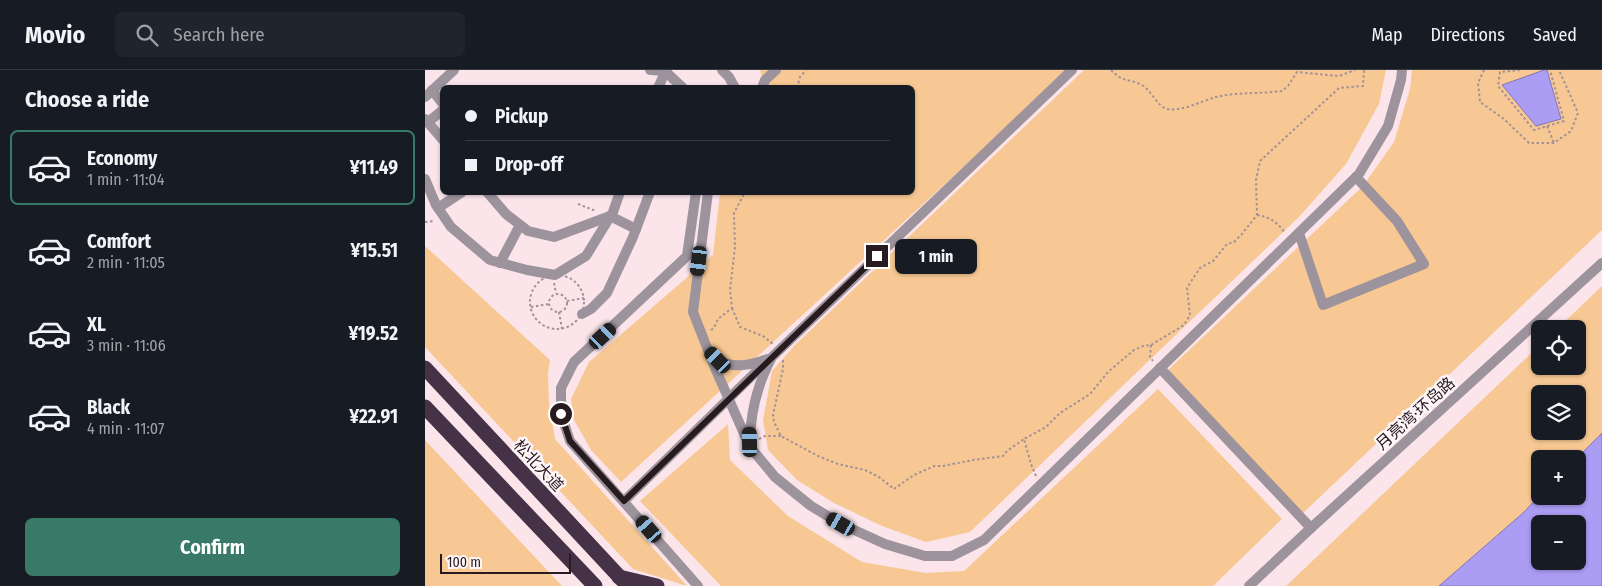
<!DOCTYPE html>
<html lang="en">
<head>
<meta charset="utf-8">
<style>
	:root { --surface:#171b24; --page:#20242c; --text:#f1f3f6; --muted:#9ea1a6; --line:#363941; --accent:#397968 }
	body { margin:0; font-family:"Fira Sans Condensed","Noto Sans SC",sans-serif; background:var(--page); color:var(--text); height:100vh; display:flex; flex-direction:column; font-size:19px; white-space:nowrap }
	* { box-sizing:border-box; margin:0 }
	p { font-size:16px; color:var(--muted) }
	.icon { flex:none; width:28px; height:28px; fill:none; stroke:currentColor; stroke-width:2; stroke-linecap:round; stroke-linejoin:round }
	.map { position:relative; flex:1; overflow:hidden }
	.details { display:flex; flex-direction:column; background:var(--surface); width:425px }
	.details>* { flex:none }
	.hud { position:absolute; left:15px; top:15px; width:475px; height:110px; border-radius:8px; box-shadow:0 1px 4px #0004; display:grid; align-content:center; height:110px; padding:0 25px; background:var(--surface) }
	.fabs { position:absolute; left:1106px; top:250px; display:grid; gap:10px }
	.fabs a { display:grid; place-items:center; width:55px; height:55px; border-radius:8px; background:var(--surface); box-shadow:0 1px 4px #0004; font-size:25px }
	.scale { position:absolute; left:15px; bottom:12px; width:131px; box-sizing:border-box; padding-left:5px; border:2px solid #281b1f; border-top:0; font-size:14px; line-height:18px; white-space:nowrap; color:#281b1f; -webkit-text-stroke:4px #fef6f8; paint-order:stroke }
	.end { position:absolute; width:22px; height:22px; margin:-11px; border:6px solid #281b1f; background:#fff; box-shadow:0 0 0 2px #fff }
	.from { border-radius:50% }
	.bubble { position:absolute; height:35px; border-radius:8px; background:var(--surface); box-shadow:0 1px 4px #0004; font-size:16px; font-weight:700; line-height:35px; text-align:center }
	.car { position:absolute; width:15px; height:30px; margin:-15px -8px; border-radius:6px; box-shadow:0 0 4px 1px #0007; background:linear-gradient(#222 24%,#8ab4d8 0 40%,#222 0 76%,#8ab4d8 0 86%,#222 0) }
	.hud b { display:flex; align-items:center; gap:18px; height:48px; font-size:19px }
	.hud b+b { border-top:1px solid var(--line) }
	.hud i { width:12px; height:12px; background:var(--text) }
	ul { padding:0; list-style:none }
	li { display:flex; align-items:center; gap:15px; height:75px; margin:0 10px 8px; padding:0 15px; border:2px solid transparent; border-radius:8px }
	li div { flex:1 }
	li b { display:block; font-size:19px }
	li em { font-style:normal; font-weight:700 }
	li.current { border-color:var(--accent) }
	li>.icon { width:45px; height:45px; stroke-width:1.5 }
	h2 { padding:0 25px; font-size:22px; line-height:60px }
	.cta { display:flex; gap:10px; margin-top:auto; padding:10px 25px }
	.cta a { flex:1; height:58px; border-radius:8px; background:var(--accent); color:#fff; font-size:20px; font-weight:700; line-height:58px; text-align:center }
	header { display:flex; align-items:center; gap:30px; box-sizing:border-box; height:70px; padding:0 25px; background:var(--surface); border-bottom:1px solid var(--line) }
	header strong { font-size:24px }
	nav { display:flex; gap:28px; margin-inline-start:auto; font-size:18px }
	.search { width:350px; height:45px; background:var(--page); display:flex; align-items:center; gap:12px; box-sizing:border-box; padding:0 18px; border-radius:8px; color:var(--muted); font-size:19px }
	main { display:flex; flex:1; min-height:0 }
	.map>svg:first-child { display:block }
	.green { fill:#f7c893; fill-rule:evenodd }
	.water { fill:#ab9cf4; stroke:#8475b4; fill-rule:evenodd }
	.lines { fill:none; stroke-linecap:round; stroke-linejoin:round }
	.path { stroke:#a39196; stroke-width:2; stroke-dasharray:2.5 2.5; stroke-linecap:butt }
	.minor { stroke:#9d939d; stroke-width:10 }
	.highway { stroke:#453246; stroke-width:15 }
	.route { stroke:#281b1f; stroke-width:6 }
	.labels { text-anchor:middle; stroke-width:5; stroke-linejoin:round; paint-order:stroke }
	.street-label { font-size:16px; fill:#281b1f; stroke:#fef6f8 }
</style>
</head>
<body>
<header>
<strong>Movio</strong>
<div class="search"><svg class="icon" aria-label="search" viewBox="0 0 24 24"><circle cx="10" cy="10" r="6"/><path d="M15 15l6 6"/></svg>Search here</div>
<nav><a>Map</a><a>Directions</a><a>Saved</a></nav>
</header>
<main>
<section class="details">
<h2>Choose a ride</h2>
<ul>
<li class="current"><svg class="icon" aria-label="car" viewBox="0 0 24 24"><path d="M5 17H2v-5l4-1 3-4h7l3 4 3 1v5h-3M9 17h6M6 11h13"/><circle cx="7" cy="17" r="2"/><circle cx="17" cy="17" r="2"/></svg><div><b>Economy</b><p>1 min · 11:04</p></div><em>¥11.49</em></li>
<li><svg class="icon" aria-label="car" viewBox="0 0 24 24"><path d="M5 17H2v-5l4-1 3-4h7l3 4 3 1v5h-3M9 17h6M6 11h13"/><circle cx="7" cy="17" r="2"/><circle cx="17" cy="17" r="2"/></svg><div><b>Comfort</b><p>2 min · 11:05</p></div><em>¥15.51</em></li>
<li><svg class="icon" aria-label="car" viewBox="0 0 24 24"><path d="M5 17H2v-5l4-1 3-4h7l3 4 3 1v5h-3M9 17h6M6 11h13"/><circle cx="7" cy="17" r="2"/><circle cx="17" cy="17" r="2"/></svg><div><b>XL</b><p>3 min · 11:06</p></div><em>¥19.52</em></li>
<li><svg class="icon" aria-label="car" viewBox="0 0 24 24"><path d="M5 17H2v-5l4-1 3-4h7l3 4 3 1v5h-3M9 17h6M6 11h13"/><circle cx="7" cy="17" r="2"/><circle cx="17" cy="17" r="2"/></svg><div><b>Black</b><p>4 min · 11:07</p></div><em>¥22.91</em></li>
</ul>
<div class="cta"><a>Confirm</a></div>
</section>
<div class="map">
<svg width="1177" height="516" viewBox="0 0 1177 516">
	<rect width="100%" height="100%" fill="#fbe5eb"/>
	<g class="green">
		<path d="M335 0H644L196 412 166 380 149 350 146 329 164 292 288 185 295 123 488 122V18L339 17Z"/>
		<path d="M659 0H961L954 34 921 94 874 147 545 462 501 472 457 456 409 433 372 410 343 380 338 350 347 301 370 275Z"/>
		<path d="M987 0H1177V160L878 443 743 300 938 116 969 72 985 19Z"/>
		<path d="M0 176 125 290 123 303 124 334 130 369 262 516 208 499 0 277Z"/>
		<path d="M1177 216V363L1151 389H1115V425L1098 443 1014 516H861L1115 275V296H1152V259H1132ZM1115 324H1152V361H1115Z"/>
		<path d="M733 319 857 449 788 516H296L215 431 303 354 305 390 363 446 437 492 501 503 539 501Z"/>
		<path d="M0 370 137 516H0Z"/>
	</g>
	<g class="water">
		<path d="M1119 0H1122L1136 49 1111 56 1077 15Z"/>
		<path d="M1177 363V516H1014L1098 443 1115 425V426H1152V389H1151ZM1115 454H1152V491H1115Z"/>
	</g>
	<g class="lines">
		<g class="path">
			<path d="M686 0C698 13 703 8 717 15 726 20 732 36 742 39 756 42 777 31 791 27 812 22 835 24 857 21L863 16 872 2 914 6 930 0"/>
			<path d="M1059 0 1053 13 1055 32 1079 49 1104 73H1129L1146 61 1153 43 1134 0"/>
			<path d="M1095 0 1075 2 1073 16 1109 60 1139 51 1125 0"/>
			<path d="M372 18 375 7 381 0"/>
			<path d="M1122 56 1129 73"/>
			<path d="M153 134 171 141"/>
			<path d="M832 145C845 147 852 152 860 163"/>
			<path d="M0 152 10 151"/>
			<circle cx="132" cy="232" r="27"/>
			<path d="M129 213 131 223"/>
			<circle cx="133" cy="233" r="9"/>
			<path d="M142 231 159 228"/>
			<path d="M106 237 124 234"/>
			<path d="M307 238 315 257 338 266 348 274"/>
			<path d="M134 242 137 259"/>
			<path d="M286 260 289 258 293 249 307 238 305 220 310 177 309 143 320 122"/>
			<path d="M726 275 725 287 728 291"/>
			<path d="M358 290V299L348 345 349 352 356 366 393 386 413 394 440 400 454 407 469 419 489 405 509 396H518L548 390 578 386 582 381 599 369"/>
			<path d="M334 369 340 366H356"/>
			<path d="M611 406 606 394 599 369 621 357 635 343 665 324 683 302 709 280 718 276 726 275 759 255 765 245 762 218 765 213 775 198 788 191 802 174 809 172 817 164 832 145 831 110 835 91 914 18 938 16 939 0"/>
		</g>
		<g class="minor">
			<path d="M225 0 240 1 258 18"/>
			<path d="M297 0 304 7 310 18"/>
			<path d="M233 18 241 0"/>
			<path d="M337 18 340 10 351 0"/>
			<path d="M7 20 18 34"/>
			<path d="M0 27 29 0"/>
			<path d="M0 49 18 70"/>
			<path d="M3 52 18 40"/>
			<path d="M0 109 11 135 26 157 65 190 102 200 130 205 161 186 188 142 195 122"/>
			<path d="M62 122 81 144 103 161 129 167 185 146 211 159"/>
			<path d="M271 122 262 186 149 292 136 318V344L145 371 273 516"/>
			<path d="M283 122 268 242 290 298 325 377 350 407 386 436 416 454 460 474 500 486H527L559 470 934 104 963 56 976 10 977 0"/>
			<path d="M13 138 37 122"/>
			<path d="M874 163 898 235 999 194 972 151 931 107"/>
			<path d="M75 193 95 155"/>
			<path d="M157 244 166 239 182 223 208 167 225 122"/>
			<path d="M284 281C287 284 290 288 293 290 307 299 328 295 342 289"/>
			<path d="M735 298 886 458"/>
			<path d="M325 374C325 342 332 315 347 287L647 0"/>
			<path d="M199 431 339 294"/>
			<path d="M824 516 886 458 1177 193"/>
		</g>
		<g class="highway">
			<path d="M0 298 203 516"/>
			<path d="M0 337 170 516"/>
			<path d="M194 507 232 516"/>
		</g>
	</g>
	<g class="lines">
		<path class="route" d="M136 344 145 371 199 431 452 186"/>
	</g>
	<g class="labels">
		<g class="street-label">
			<text transform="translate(990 343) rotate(-42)" y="6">月亮湾·环岛路</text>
			<text transform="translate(114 395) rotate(47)" y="6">松北大道</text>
		</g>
	</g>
</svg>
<div class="fabs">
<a><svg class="icon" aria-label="locate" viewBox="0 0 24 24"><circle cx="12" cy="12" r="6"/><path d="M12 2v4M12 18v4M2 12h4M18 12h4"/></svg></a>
<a><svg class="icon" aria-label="layers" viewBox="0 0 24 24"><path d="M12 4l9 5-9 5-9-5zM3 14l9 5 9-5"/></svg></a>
<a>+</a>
<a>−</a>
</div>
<div class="scale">100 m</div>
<i class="end from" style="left:136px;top:344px"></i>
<i class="end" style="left:452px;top:186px"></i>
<div class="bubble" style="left:470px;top:169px;width:82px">1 min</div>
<i class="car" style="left:274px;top:191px;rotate:187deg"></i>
<i class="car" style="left:178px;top:266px;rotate:47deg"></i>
<i class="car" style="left:293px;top:290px;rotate:316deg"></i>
<i class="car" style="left:325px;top:372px;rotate:359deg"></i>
<i class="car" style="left:416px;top:454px;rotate:300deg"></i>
<i class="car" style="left:224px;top:459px;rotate:319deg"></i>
<div class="hud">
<b><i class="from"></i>Pickup</b>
<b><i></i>Drop-off</b>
</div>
</div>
</main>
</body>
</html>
